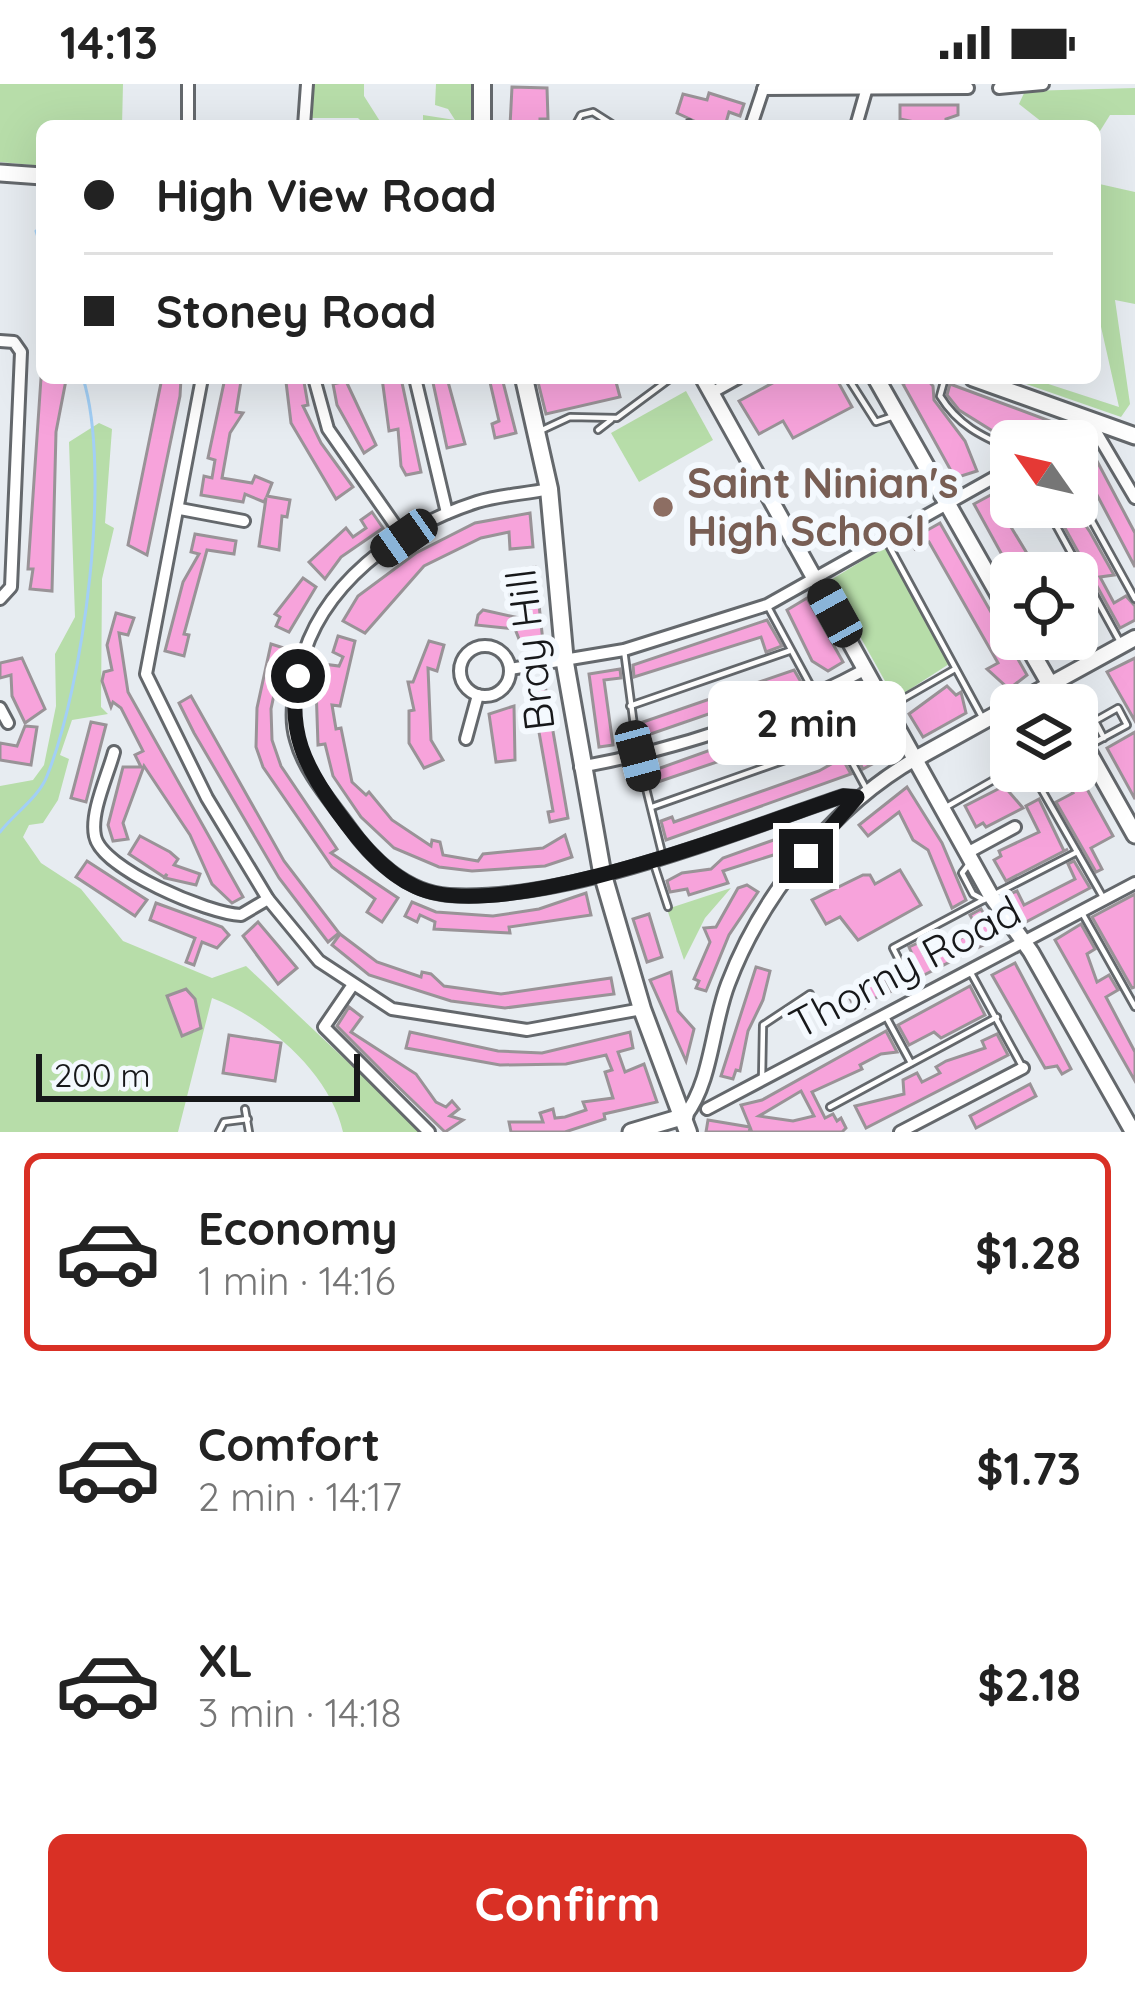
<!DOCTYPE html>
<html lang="en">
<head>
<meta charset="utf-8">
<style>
	:root { --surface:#fff; --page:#f2f2f2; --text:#222; --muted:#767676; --line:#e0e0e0; --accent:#d93025 }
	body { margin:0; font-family:Quicksand,sans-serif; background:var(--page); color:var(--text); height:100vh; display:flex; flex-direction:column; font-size:45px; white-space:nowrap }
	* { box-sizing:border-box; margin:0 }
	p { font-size:39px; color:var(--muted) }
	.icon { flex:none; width:66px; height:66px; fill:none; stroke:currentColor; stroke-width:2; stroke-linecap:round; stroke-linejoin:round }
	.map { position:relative; height:1048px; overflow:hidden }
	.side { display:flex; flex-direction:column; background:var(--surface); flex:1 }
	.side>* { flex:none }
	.top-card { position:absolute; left:36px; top:36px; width:1065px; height:264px; border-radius:18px; box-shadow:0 12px 48px #0002; display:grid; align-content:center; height:264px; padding:0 48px; background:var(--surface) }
	.needle { width:78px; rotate:304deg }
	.controls { position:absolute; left:990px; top:336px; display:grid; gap:24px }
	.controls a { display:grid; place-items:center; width:108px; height:108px; border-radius:18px; background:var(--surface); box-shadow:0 12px 48px #0002; font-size:60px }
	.scale { position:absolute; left:36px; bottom:30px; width:324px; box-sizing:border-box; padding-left:12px; border:6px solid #17181a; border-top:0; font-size:33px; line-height:42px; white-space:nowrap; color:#17181a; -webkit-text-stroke:9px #f4f9fe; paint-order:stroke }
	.end { position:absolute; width:54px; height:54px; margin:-27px; border:15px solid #17181a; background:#fff; box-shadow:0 0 0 6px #fff }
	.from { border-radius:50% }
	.bubble { position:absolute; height:84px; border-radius:18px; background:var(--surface); box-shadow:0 12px 48px #0002; font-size:39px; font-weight:800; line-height:84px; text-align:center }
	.car { position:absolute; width:36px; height:72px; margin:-36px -18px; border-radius:15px; box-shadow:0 0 9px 3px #0007; background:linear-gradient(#222 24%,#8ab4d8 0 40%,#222 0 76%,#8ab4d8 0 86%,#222 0) }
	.top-card b { display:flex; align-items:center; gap:42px; height:114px; font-size:45px }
	.top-card b+b { border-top:3px solid var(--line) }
	.top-card i { width:30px; height:30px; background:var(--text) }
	ul { padding:21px 0 0; list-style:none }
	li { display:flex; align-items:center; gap:36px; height:198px; margin:0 24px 18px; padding:0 24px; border:6px solid transparent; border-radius:18px }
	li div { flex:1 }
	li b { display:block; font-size:45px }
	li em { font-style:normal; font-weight:800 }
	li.on { border-color:var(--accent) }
	li>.icon { width:108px; height:108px; stroke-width:1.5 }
	.primary-button { display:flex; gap:24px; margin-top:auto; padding:24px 48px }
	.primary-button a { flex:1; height:138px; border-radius:18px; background:var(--accent); color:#fff; font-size:48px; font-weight:800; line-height:138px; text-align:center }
	.status { display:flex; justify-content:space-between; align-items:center; height:84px; padding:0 60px; background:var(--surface); direction:ltr }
	.status svg { height:33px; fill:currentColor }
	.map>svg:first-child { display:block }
	.green { fill:#b7dda9 }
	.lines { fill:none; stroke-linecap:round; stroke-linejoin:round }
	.stream { stroke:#a2cff6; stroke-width:3 }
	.building { fill:#f7a3db; stroke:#999397; stroke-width:3; fill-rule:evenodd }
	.service-casing { stroke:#64686c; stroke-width:10 }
	.minor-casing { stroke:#64686c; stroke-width:16 }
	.tertiary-casing { stroke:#64686c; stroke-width:18 }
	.secondary-casing { stroke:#64686c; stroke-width:20 }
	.primary-casing { stroke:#64686c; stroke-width:21 }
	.trunk-casing { stroke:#64686c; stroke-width:22 }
	.service { stroke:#fff; stroke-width:4.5 }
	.minor { stroke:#fff; stroke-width:10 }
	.tertiary { stroke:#fff; stroke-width:12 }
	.secondary { stroke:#fff; stroke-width:14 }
	.primary { stroke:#fff; stroke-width:15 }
	.trunk { stroke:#fff; stroke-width:16 }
	.route { stroke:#17181a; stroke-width:15 }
	.education-dot { fill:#8d6e63; stroke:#f4f9fe; stroke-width:4.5 }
	.labels { text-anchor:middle; stroke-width:12; stroke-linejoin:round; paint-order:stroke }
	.education-label { font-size:42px; font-weight:bold; fill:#785e54; stroke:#f4f9fe; text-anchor:start }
	.street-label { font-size:42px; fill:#17181a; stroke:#f4f9fe }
</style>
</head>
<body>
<div class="status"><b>14:13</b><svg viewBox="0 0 49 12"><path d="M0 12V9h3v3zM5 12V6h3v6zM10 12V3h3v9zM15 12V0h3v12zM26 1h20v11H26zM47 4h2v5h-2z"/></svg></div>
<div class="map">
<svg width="1135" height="1048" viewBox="0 0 1135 1048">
	<rect width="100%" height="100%" fill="#e7ecf1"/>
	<g class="green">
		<path d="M0 0H123L122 42H42V82L0 78Z"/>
		<path d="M313 0H364V12L383 42H366L358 34H311Z"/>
		<path d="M436 0H475L476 42 423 38V31L455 36 448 25 435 21Z"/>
		<path d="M1135 4V31H1110L1095 55V42H1047L1019 20 1025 7Z"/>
		<path d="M1095 99 1135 108V220L1115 216 1130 320 1121 333 1009 294H1030L1119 323 1095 216Z"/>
		<path d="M686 307 713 356 639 398 611 349Z"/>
		<path d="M99 339 112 345 105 439 114 444 102 495 101 623 108 630 72 636 60 671 69 675 58 716 43 739 29 741 23 753 41 779 81 805 123 857 212 894 246 882 422 1048H343C330 989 267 935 212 914L178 1048H0V702L33 696 44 681 56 622 55 570 75 533 69 358Z"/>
		<path d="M885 463 949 580 895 615 829 497Z"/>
		<path d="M731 804 705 834 684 876 667 825Z"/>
	</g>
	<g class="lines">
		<g class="stream">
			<path d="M36 147 42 166"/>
			<path d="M0 748C14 730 39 713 47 692 84 600 112 388 83 294"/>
		</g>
	</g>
	<g class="building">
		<path d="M512 3 547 4 548 35H540V42H510Z"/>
		<path d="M709 9 744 20 740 32 729 28 725 42H705L677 29 683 10 707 16Z"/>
		<path d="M900 21H958V31L946 35V42L929 41 900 35Z"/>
		<path d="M41 294 66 296 56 348 52 507 30 505 33 485H28Z"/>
		<path d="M162 294H181L180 312 147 471 128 461Z"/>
		<path d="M225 294 241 297 236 328 243 329 230 349 222 394 252 399 255 392 272 399 267 412 290 416 287 433 282 432 279 466 259 462 266 414 264 418 245 410 243 418 201 411 204 392 212 394 215 376 208 374Z"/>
		<path d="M382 294H401L421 388 406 391 401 382 398 345 389 347Z"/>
		<path d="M432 294H447L465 360 447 364Z"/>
		<path d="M489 294H502L516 349 495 354 492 340 499 337Z"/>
		<path d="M537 294H615L620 313 546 330Z"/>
		<path d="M782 294H836L852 323 793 354 783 337 759 350 739 317Z"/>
		<path d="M914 294H926L933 302 934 316 965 357 977 387 955 394 903 300Z"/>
		<path d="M298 295 304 298 308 321 303 322 321 359 353 403 336 415 291 339 286 298Z"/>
		<path d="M346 297 376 361 364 369 337 321 333 300Z"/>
		<path d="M950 300 1050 337 1056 344 1040 357 991 346 959 326 947 311Z"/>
		<path d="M1088 360 1135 449V483L1077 373V365Z"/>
		<path d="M1011 400V413L997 420 1028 471 1021 475 1029 489H1012L974 420Z"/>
		<path d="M1061 423H1073L1090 448 1114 491 1100 493 1114 519 1126 512 1135 522V536L1120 544 1055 426Z"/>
		<path d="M372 428 383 444 341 473 325 495 309 478 346 444 353 453 366 444 361 436Z"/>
		<path d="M530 429 533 463 510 465 509 448 481 454 424 482 365 549 343 537 358 512 416 469 475 439Z"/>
		<path d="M940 439 1027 591 1009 605 987 585 998 579 929 458 915 465 910 456Z"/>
		<path d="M195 450 236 457 234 470 207 466 184 550 189 551 184 572 165 567 183 498 199 470 191 468Z"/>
		<path d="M535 483 543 558 523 565 515 545 476 541 478 531 483 526 524 535 521 485Z"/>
		<path d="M303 494 316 503 289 548 276 542 280 533 275 530Z"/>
		<path d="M807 514 843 578 828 587 812 577 787 526Z"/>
		<path d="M116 529 134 534 128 551 119 549 128 608 243 813 232 819 212 800 190 751 144 682 123 739 128 755 113 757 108 741 123 683H141L135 671 143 667 121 624 113 618 111 623 102 597 104 588 112 586 107 561Z"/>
		<path d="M767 536 782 562 766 568 761 553 634 593 633 581Z"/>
		<path d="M338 552 355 557 340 622 332 621 336 645 341 644 352 698 366 711 369 708 392 736 431 762 432 756 440 758 443 771 478 777 483 770 543 764 565 751 572 773 545 782 472 787 439 783 394 764 361 733 333 692 325 660 318 661 316 602 323 580 339 582 343 573 333 568Z"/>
		<path d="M429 557 444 561 437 587 428 584 431 656 443 676 424 684 409 659V627L414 626 408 598H413Z"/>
		<path d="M271 560 284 564 271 625 272 656 281 682 337 765 331 769 398 814 382 838 367 828 375 815 332 783 263 683 256 663 257 624Z"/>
		<path d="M22 574 45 625 25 639 12 612 11 591 0 594V579Z"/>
		<path d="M1135 574V637L1107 588Z"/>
		<path d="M620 585 621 594 604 596 613 661 599 663 589 590Z"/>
		<path d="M794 586 801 598 642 653 640 639Z"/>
		<path d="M545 601 568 734 550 738 548 728 553 727 531 603Z"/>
		<path d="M947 602 956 611 961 608 966 629 923 653 909 630Z"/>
		<path d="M191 612 284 777 339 849 328 858 279 794 194 649 179 619Z"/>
		<path d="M514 622 515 676 496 678 489 630Z"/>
		<path d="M817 628 823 642 652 700 649 688Z"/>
		<path d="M872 634 893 669 863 685 844 650Z"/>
		<path d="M91 638 106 641 86 718 71 714Z"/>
		<path d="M25 642 37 643 31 681 0 676V659L17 662Z"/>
		<path d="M1135 648V715L1107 664Z"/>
		<path d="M842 674 851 690 666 756 661 737 672 733 674 738 819 687Z"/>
		<path d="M1060 687H1077L1113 752 1091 764 1102 785 1096 788 1056 718 1073 709Z"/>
		<path d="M1004 702 1023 724 986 743 983 739 976 743 965 722Z"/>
		<path d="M907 703 942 759 966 816 952 824 928 766 913 756 899 728 868 752 859 741Z"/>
		<path d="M1039 715 1064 767 1068 765 1006 797 994 776 1001 772 999 767 1039 748 1026 722Z"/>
		<path d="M140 752 170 768 178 775 174 781 200 790 196 801 165 794 167 790 164 793 129 770Z"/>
		<path d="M782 753 786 767 723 787 728 799 689 811 687 805 670 808 667 797 682 789 711 785 723 774Z"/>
		<path d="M87 777 147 816 135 832 76 793Z"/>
		<path d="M1074 777 1090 804 1024 839 1007 811 1017 807 1024 821 1075 795 1068 780Z"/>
		<path d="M900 786 921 821 858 856 840 833 826 840 812 816 863 791H870L875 800Z"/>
		<path d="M747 801 758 808 729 851 706 907 696 904 699 897 694 895 710 858 704 844 716 843 738 804Z"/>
		<path d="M586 809 591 831 509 843 510 849 434 845 435 838 420 831 417 838 405 832 412 818 436 828 493 832 539 825Z"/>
		<path d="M1135 810V903L1132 904 1092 833Z"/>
		<path d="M156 819 222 843 229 851 217 864 202 858 194 881 186 878 195 854 150 836Z"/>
		<path d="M981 825 997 854 922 892 909 863 918 859 925 873 978 845 970 831Z"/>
		<path d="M649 830 662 873 647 878 633 835Z"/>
		<path d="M258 838 297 884 278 900 243 852Z"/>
		<path d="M1081 840 1095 865 1087 870 1097 898 1109 891 1118 906 1106 913 1135 968V997L1055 856Z"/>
		<path d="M340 850 377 878 421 893 422 888 431 890 444 902 501 910 611 894 614 910 505 924 451 917 369 891 332 861Z"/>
		<path d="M1015 879 1071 985 1062 990 1057 982 1045 984 992 891Z"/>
		<path d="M756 883 770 887 763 916 748 947 740 987 736 986 733 995 721 992Z"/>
		<path d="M671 888 678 927 694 945 686 977 650 896Z"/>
		<path d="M884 891 890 908 863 919 865 924 857 928 847 909Z"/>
		<path d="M970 902 985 931 941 954 934 948 909 961 898 941Z"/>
		<path d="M186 905 195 915 201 944 182 952 167 912Z"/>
		<path d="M349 923 362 933 351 948 416 990 436 1018 446 1023 452 1017 459 1025 450 1032 463 1036 445 1048 387 992 337 942Z"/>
		<path d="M886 947 897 968 881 970 860 981 862 985 812 1008 825 1034 833 1030 837 1037 841 1034 846 1044 842 1048H752L750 1044 749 1048H706L708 1036 750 1043 741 1021 762 1016ZM801 1007 814 1032 793 1037 759 1032Z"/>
		<path d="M410 948 498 967 542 969 630 948 633 964 618 968 625 988 644 980 657 1018 604 1030 605 1035 565 1048H511L509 1038H543L540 1029 553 1025 555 1034 565 1033 586 1026 583 1018 613 1014 605 988 612 986 606 971 566 980 500 981 406 964Z"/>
		<path d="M997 950 1008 971 866 1044 855 1022 904 1010 903 996 917 989 922 998 940 989 936 983 946 977 985 964 982 957Z"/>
		<path d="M229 951 281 959 275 997 223 989Z"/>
		<path d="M1030 1000 1036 1012 976 1044 970 1032Z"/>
	</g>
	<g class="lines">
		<g class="service-casing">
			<g id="service">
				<path d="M575 42 581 31 593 28 615 42"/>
				<path d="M688 42 689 39"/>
				<path d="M848 294 876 338 891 333"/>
				<path d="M945 294 940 312C958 341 981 352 1011 365"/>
				<path d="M598 346 611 336"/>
				<path d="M540 347 570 333 617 334 671 294"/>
				<path d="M1077 410 1135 515"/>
				<path d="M1046 423 1119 556"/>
				<path d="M887 458 982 633"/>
				<path d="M767 521 867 706"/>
				<path d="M624 566 638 672 663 773"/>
				<path d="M630 622 789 567"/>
				<path d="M887 624 955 585"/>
				<path d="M999 630 1011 651"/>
				<path d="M1090 661 1127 641 1118 624 1095 637 1104 654"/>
				<path d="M1031 687 1104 815"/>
				<path d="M948 722 1011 686"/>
				<path d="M652 723 839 657"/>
				<path d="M653 777 668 823"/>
				<path d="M969 780 962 789 973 810 984 816"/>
				<path d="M997 809 1077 768"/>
				<path d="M1081 827 1135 923"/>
				<path d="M971 889 1023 984"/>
				<path d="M918 913 893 864 987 814"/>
				<path d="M885 931 911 979"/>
				<path d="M762 996 763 941 810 910"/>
				<path d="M830 1023 997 933"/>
				<path d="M245 1025 249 1048"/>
				<path d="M219 1048 224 1038 248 1035"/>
			</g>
		</g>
		<g class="minor-casing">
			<g id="minor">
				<path d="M999 4 1043 0"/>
				<path d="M763 5 968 4"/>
				<path d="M188 42V0"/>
				<path d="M304 42 307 0"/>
				<path d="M751 42 765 0"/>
				<path d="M856 42 866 7"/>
				<path d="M0 257 14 258 21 268 11 503 0 515"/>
				<path d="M202 294 146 590 207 714 268 815 319 877 392 925 527 946 642 925"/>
				<path d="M314 294 328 345 404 454"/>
				<path d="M415 294 447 429"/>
				<path d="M711 309 738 294"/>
				<path d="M1062 357 1089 336 1135 414"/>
				<path d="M549 405C525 410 500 411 477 418 399 443 319 501 300 584 294 607 289 633 296 656 304 687 329 715 348 741 371 774 406 808 449 811 568 818 730 750 843 712L857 713"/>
				<path d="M180 425 244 437"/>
				<circle cx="485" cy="587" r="25"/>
				<path d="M510 585 624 566 767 521 1011 384"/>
				<path d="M0 624 8 639"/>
				<path d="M466 655 478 611"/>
				<path d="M114 668C108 691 90 728 95 752 101 785 209 830 241 831L268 815"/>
				<path d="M580 683C678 665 779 632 866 585"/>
				<path d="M967 769 1015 743"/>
				<path d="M352 902 324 943 429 1048"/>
				<path d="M707 1025 1135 799"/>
				<path d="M900 1048 1023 984"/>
			</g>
		</g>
		<g class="tertiary-casing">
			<path id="tertiary" d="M685 1032C712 997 712 941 728 900 762 810 834 721 917 674"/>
		</g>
		<g class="secondary-casing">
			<g id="secondary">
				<path d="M703 294 991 812 1031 868 1133 1048"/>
				<path d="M1013 621 1135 554"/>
				<path d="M917 674 1011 622"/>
			</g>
		</g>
		<g class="primary-casing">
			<g id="primary">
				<path d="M0 89 42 92"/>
				<path d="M876 294 1011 532"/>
				<path d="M973 294 1135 352"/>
				<path d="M1024 555 1062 621"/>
				<path d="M1077 648 1135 751"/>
				<path d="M631 1048 685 1032"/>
			</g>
		</g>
		<g class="trunk-casing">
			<g id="trunk">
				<path d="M482 42V0"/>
				<path d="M524 294 549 405 565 579 602 788 642 925 688 1048"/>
			</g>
		</g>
		<use href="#service" class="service"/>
		<use href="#minor" class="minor"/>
		<use href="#tertiary" class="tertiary"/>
		<use href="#secondary" class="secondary"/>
		<use href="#primary" class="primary"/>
		<use href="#trunk" class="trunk"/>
	</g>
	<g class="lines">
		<path class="route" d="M298 592C287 647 305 683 337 727 358 756 383 788 416 803 501 843 754 742 843 712L857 713 806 772"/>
	</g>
	<circle class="education-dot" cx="663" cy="423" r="12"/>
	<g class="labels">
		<g class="education-label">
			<text x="687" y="414">Saint Ninian's<tspan x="687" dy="48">High School</tspan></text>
		</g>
		<g class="street-label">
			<text transform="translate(530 566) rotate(-97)" y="15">Bray Hill</text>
			<text transform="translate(905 883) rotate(-28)" y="15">Thorny Road</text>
		</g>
	</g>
</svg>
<div class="controls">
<a><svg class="needle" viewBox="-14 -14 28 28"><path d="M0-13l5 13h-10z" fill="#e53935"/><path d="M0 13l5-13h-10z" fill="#767676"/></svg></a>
<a><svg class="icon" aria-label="locate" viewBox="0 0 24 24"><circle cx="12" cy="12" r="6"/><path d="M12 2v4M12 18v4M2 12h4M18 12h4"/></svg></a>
<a><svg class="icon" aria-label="layers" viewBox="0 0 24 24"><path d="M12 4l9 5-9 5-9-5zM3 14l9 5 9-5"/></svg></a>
</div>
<div class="scale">200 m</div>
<i class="end from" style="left:298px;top:592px"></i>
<i class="end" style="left:806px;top:772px"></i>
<div class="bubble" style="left:708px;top:597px;width:198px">2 min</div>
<i class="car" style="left:404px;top:454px;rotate:235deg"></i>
<i class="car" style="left:835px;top:529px;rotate:331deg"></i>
<i class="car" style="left:638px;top:672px;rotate:165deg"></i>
<div class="top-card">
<b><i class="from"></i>High View Road</b>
<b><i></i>Stoney Road</b>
</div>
</div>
<section class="side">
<ul>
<li class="on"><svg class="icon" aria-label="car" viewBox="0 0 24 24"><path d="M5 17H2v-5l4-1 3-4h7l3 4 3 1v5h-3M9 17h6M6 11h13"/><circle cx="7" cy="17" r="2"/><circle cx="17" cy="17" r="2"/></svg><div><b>Economy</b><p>1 min · 14:16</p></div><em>$1.28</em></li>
<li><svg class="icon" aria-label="car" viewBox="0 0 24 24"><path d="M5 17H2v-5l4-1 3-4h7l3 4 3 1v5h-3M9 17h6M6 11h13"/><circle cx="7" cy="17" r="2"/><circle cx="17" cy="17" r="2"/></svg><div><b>Comfort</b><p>2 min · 14:17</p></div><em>$1.73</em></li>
<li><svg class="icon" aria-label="car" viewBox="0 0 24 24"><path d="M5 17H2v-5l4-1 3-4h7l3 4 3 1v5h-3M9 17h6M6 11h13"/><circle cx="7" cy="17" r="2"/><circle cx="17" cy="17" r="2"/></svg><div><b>XL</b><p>3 min · 14:18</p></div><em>$2.18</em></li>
</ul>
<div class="primary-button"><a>Confirm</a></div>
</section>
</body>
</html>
